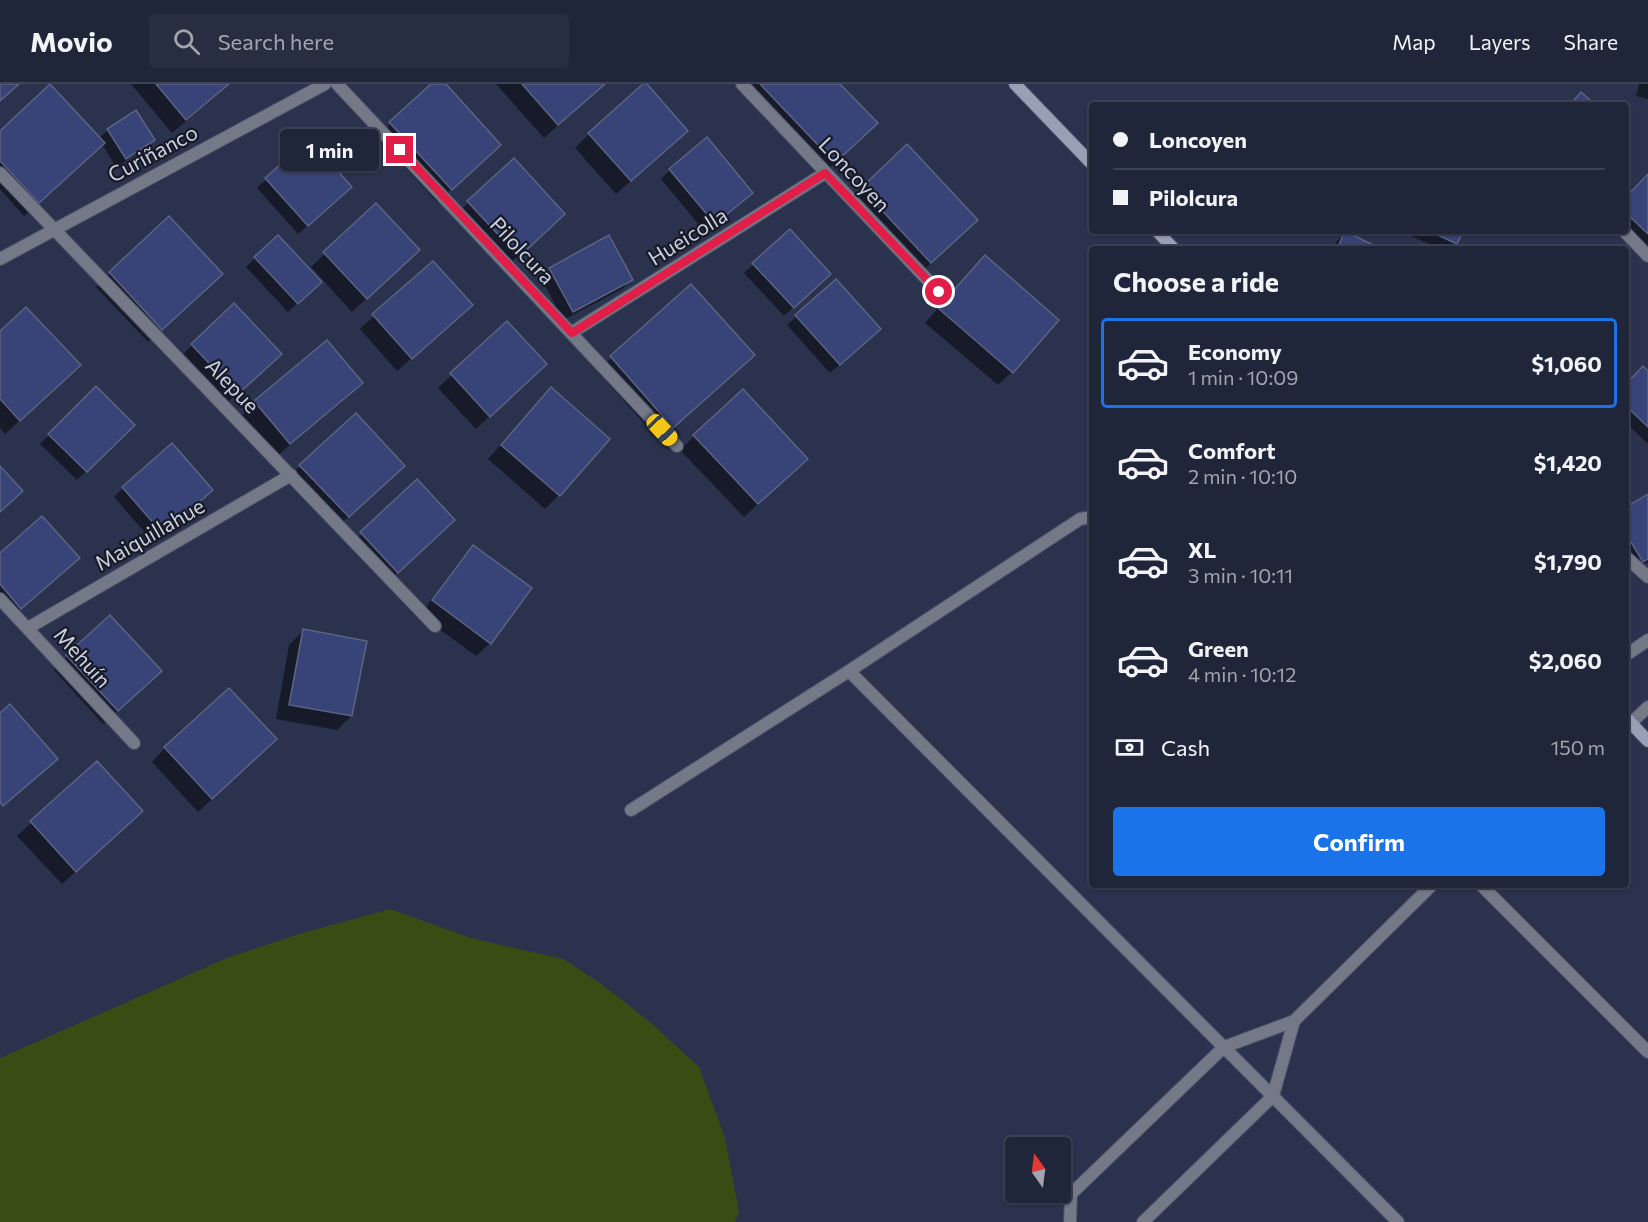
<!DOCTYPE html>
<html lang="en">
<head>
<meta charset="utf-8">
<style>
	:root { --surface:#20263a; --page:#282e42; --text:#f1f3f6; --muted:#a2a5af; --line:#3d4354; --accent:#1a73e8 }
	body { margin:0; font-family:Commissioner,sans-serif; background:var(--page); color:var(--text); height:100vh; display:flex; flex-direction:column; font-size:22px; white-space:nowrap }
	* { box-sizing:border-box; margin:0 }
	p { font-size:20px; color:var(--muted) }
	.icon { flex:none; width:33px; height:33px; fill:none; stroke:currentColor; stroke-width:2; stroke-linecap:round; stroke-linejoin:round }
	.map { position:relative; flex:1; overflow:hidden }
	.details { position:absolute; left:1089px; top:162px; width:540px; height:642px; display:flex; flex-direction:column; background:var(--surface); border-radius:6px; box-shadow:0 2px 4px #0004,0 0 0 2px var(--line) }
	.details>* { flex:none }
	.banner { position:absolute; left:1089px; top:18px; width:540px; height:132px; border-radius:6px; box-shadow:0 2px 4px #0004,0 0 0 2px var(--line); display:grid; align-content:center; height:132px; padding:0 24px; background:var(--surface) }
	.needle { width:39px; rotate:346deg }
	.fabs { position:absolute; left:1005px; top:1053px; display:grid; gap:12px }
	.fabs a { display:grid; place-items:center; width:66px; height:66px; border-radius:6px; background:var(--surface); box-shadow:0 2px 4px #0004,0 0 0 2px var(--line); font-size:30px }
	.end { position:absolute; width:27px; height:27px; margin:-14px; border:8px solid #e11d48; background:#fff; box-shadow:0 0 0 3px #fff }
	.from { border-radius:50% }
	.bubble { position:absolute; height:42px; border-radius:6px; background:var(--surface); box-shadow:0 2px 4px #0004,0 0 0 2px var(--line); font-size:20px; font-weight:700; line-height:42px; text-align:center }
	.car { position:absolute; width:18px; height:36px; margin:-18px -9px; border-radius:8px; box-shadow:0 0 4px 2px #0007; background:linear-gradient(#f5c518 24%,#345 0 40%,#f5c518 0 76%,#345 0 86%,#f5c518 0) }
	.banner b { display:flex; align-items:center; gap:21px; height:57px; font-size:22px }
	.banner b+b { border-top:2px solid var(--line) }
	.banner i { width:15px; height:15px; background:var(--text) }
	ul { padding:0; list-style:none }
	li { display:flex; align-items:center; gap:18px; height:90px; margin:0 12px 9px; padding:0 12px; border:3px solid transparent; border-radius:6px }
	li div { flex:1 }
	li b { display:block; font-size:22px }
	li em { font-style:normal; font-weight:700 }
	li.current { border-color:var(--accent) }
	li>.icon { width:54px; height:54px; stroke-width:1.5 }
	h2 { padding:0 24px; font-size:27px; line-height:72px }
	.pay { display:flex; align-items:center; gap:15px; height:66px; padding:0 24px; font-size:22px }
	.pay p { margin-inline-start:auto }
	.button { display:flex; gap:12px; margin-top:auto; padding:12px 24px }
	.button a { flex:1; height:69px; border-radius:6px; background:var(--accent); color:#fff; font-size:24px; font-weight:700; line-height:69px; text-align:center }
	header { display:flex; align-items:center; gap:36px; box-sizing:border-box; height:84px; padding:0 30px; background:var(--surface); border-bottom:2px solid var(--line) }
	header strong { font-size:28px }
	nav { display:flex; gap:33px; margin-inline-start:auto; font-size:21px }
	.search { width:420px; height:54px; background:var(--page); display:flex; align-items:center; gap:15px; box-sizing:border-box; padding:0 21px; border-radius:6px; color:var(--muted); font-size:22px }
	.map>svg:first-child { display:block }
	.green { fill:#384d13 }
	.shadow { fill:#0007 }
	.building { fill:#384377; stroke:#5b6482; stroke-width:1.5 }
	.lines { fill:none; stroke-linecap:round; stroke-linejoin:round }
	.street-casing { stroke:#484f68; stroke-width:14 }
	.secondary-casing { stroke:#484f68; stroke-width:14 }
	.street { stroke:#747987; stroke-width:12 }
	.secondary { stroke:#999fb5; stroke-width:12 }
	.route { stroke:#e11d48; stroke-width:8 }
	.labels { text-anchor:middle; stroke-width:4.5; stroke-linejoin:round; paint-order:stroke }
	.street-label { font-size:21px; fill:#ccd1e2; stroke:#171b27 }
</style>
</head>
<body>
<header>
<strong>Movio</strong>
<div class="search"><svg class="icon" aria-label="search" viewBox="0 0 24 24"><circle cx="10" cy="10" r="6"/><path d="M15 15l6 6"/></svg>Search here</div>
<nav><a>Map</a><a>Layers</a><a>Share</a></nav>
</header>
<div class="map">
<svg width="1648" height="1138" viewBox="0 0 1648 1138">
	<rect width="100%" height="100%" fill="#2b324d"/>
	<path class="green" d="M390 825 471 854 563 875 600 899 650 938 699 983 725 1054 739 1128 735 1138H0V974L227 874 299 850Z"/>
	<g class="shadow">
		<path d="M131 0H230L172 49Z"/>
		<path d="M433 0H444L486 74 437 118 377 53Z"/>
		<path d="M496 0H604L544 54Z"/>
		<path d="M753 0H838L862 53 821 92 743 10Z"/>
		<path d="M1639 0H1648V15L1636 12Z"/>
		<path d="M108 46 153 56 144 65 116 83 102 60 24 132 0 105V49L99 54Z"/>
		<path d="M589 50 672 61 616 110 575 64Z"/>
		<path d="M308 57 341 112 298 150 257 104Z"/>
		<path d="M514 76 550 143 504 185 454 132Z"/>
		<path d="M670 86 742 118 705 148 661 95Z"/>
		<path d="M1648 92V166L1626 146V115Z"/>
		<path d="M862 105 962 150 917 192 848 119Z"/>
		<path d="M376 121 404 180 352 228 311 183Z"/>
		<path d="M169 134 207 203 148 258 96 203Z"/>
		<path d="M1400 147H1461L1456 159 1450 165H1440Z"/>
		<path d="M1345 149 1378 165H1333L1336 158Z"/>
		<path d="M255 174 311 207 288 228 246 183Z"/>
		<path d="M433 179 457 235 397 287 360 245Z"/>
		<path d="M754 180 820 199 784 232 744 189Z"/>
		<path d="M550 185 632 196 622 205 563 236 541 194Z"/>
		<path d="M971 187 1012 288 998 301 925 239Z"/>
		<path d="M836 197 870 254 830 289 787 241Z"/>
		<path d="M691 202 739 285 659 356 597 287Z"/>
		<path d="M234 221 271 279 228 318 183 270Z"/>
		<path d="M507 239 531 293 476 345 438 304Z"/>
		<path d="M0 249 65 295 5 350 0 344Z"/>
		<path d="M327 258 361 299 276 373 241 332Z"/>
		<path d="M1648 289V360L1626 339V302Z"/>
		<path d="M96 304 132 341 77 396 40 360Z"/>
		<path d="M551 305 559 411 545 425 488 375Z"/>
		<path d="M694 352 792 388 744 433 680 366Z"/>
		<path d="M300 382 389 395 334 446 287 395Z"/>
		<path d="M417 397 444 445 388 497 352 459Z"/>
		<path d="M123 404 202 415 153 458 114 413Z"/>
		<path d="M1648 413V478L1633 486 1626 474V425Z"/>
		<path d="M473 463 490 559 476 572 420 531 460 477Z"/>
		<path d="M0 471 68 483 11 533 0 520Z"/>
		<path d="M303 547 351 632 337 646 276 635 289 561Z"/>
		<path d="M67 572 146 601 103 640 53 585Z"/>
		<path d="M165 664 261 669 198 728 152 678Z"/>
		<path d="M97 679 127 741 62 800 17 752Z"/>
	</g>
	<g class="building">
		<path d="M0 0H19L0 17Z"/>
		<path d="M50 0 105 59 39 119 0 77V47Z"/>
		<path d="M156 0H229L186 36Z"/>
		<path d="M431 0H446L501 61 452 106 389 38Z"/>
		<path d="M522 0H605L558 41Z"/>
		<path d="M643 0H647L688 47 631 97 588 49Z"/>
		<path d="M760 0H840L878 39 835 79Z"/>
		<path d="M1581 8 1596 21H1570Z"/>
		<path d="M136 26 155 56 126 75 107 45Z"/>
		<path d="M707 53 753 109 715 140 669 85Z"/>
		<path d="M309 55 352 103 308 142 265 94Z"/>
		<path d="M907 60 978 136 931 179 861 104Z"/>
		<path d="M514 74 565 130 519 173 467 117Z"/>
		<path d="M1648 90V150L1626 129V113Z"/>
		<path d="M376 119 420 166 367 215 323 168Z"/>
		<path d="M169 132 223 190 162 246 109 188Z"/>
		<path d="M790 145 831 190 794 224 752 179Z"/>
		<path d="M1345 147 1381 165H1337Z"/>
		<path d="M1429 147H1463L1457 160Z"/>
		<path d="M278 151 322 198 298 220 254 173Z"/>
		<path d="M609 151 633 196 573 228 549 184Z"/>
		<path d="M985 171 1059 236 1013 289 938 224Z"/>
		<path d="M433 177 473 221 412 275 372 230Z"/>
		<path d="M836 195 881 245 840 281 795 231Z"/>
		<path d="M691 200 755 271 673 344 610 272Z"/>
		<path d="M234 219 282 270 238 310 191 260Z"/>
		<path d="M26 223 81 281 20 337 0 315V247Z"/>
		<path d="M507 237 547 280 490 333 450 289Z"/>
		<path d="M327 256 363 299 290 360 254 317Z"/>
		<path d="M1643 282 1648 287V343L1626 322V300Z"/>
		<path d="M96 302 135 341 87 388 48 350Z"/>
		<path d="M551 303 610 355 560 412 501 361Z"/>
		<path d="M743 305 808 375 758 420 693 351Z"/>
		<path d="M356 329 405 382 349 433 299 381Z"/>
		<path d="M172 359 213 406 163 450 122 403Z"/>
		<path d="M0 382 23 407 0 428Z"/>
		<path d="M417 395 455 436 398 489 360 448Z"/>
		<path d="M1648 410V475L1643 478 1626 450V423Z"/>
		<path d="M42 432 80 474 21 525 0 500V469Z"/>
		<path d="M473 461 532 504 491 560 432 516Z"/>
		<path d="M110 531 162 587 118 627 66 571Z"/>
		<path d="M303 545 367 557 352 632 289 621Z"/>
		<path d="M229 604 277 655 212 715 164 663Z"/>
		<path d="M10 620 58 675 3 722 0 718V629Z"/>
		<path d="M97 677 143 727 76 788 30 737Z"/>
	</g>
	<g class="lines">
		<g class="street-casing">
			<g id="street">
				<path d="M337 0 677 362"/>
				<path d="M742 0 939 208"/>
				<path d="M0 89 435 542"/>
				<path d="M1624 147 1648 172"/>
				<path d="M0 175 325 0"/>
				<path d="M571 249 825 89"/>
				<path d="M1626 473 1648 493"/>
				<path d="M0 515 134 659"/>
				<path d="M28 544 291 391"/>
				<path d="M1626 571 1648 556"/>
				<path d="M849 587 1398 1138"/>
				<path d="M1631 639 1648 623"/>
				<path d="M631 726 849 587 1080 435 1092 433"/>
				<path d="M1481 801 1648 968"/>
				<path d="M1070 1138 1071 1110 1224 963 1294 937 1432 801"/>
				<path d="M1143 1138 1273 1012 1294 937"/>
			</g>
		</g>
		<g class="secondary-casing">
			<g id="secondary">
				<path d="M1015 0 1092 80"/>
				<path d="M1157 147 1174 165"/>
				<path d="M1626 634 1648 657"/>
			</g>
		</g>
		<use href="#street" class="street"/>
		<use href="#secondary" class="secondary"/>
	</g>
	<g class="lines">
		<path class="route" d="M400 66 572 249 825 89 939 208"/>
	</g>
	<g class="labels">
		<g class="street-label">
			<text transform="translate(153 70) rotate(-28)" y="7">Curiñanco</text>
			<text transform="translate(854 91) rotate(47)" y="7">Loncoyen</text>
			<text transform="translate(688 153) rotate(-32)" y="7">Hueicolla</text>
			<text transform="translate(522 167) rotate(47)" y="7">Pilolcura</text>
			<text transform="translate(232 302) rotate(46)" y="7">Alepue</text>
			<text transform="translate(150 451) rotate(-30)" y="7">Maiquillahue</text>
			<text transform="translate(82 574) rotate(48)" y="7">Mehuín</text>
		</g>
	</g>
</svg>
<div class="fabs">
<a><svg class="needle" viewBox="-14 -14 28 28"><path d="M0-13l5 13h-10z" fill="#e53935"/><path d="M0 13l5-13h-10z" fill="#a2a5af"/></svg></a>
</div>
<i class="end from" style="left:939px;top:208px"></i>
<i class="end" style="left:400px;top:66px"></i>
<div class="bubble" style="left:280px;top:45px;width:99px">1 min</div>
<i class="car" style="left:662px;top:346px;rotate:137deg"></i>
<div class="banner">
<b><i class="from"></i>Loncoyen</b>
<b><i></i>Pilolcura</b>
</div>
<section class="details">
<h2>Choose a ride</h2>
<ul>
<li class="current"><svg class="icon" aria-label="car" viewBox="0 0 24 24"><path d="M5 17H2v-5l4-1 3-4h7l3 4 3 1v5h-3M9 17h6M6 11h13"/><circle cx="7" cy="17" r="2"/><circle cx="17" cy="17" r="2"/></svg><div><b>Economy</b><p>1 min · 10:09</p></div><em>$1,060</em></li>
<li><svg class="icon" aria-label="car" viewBox="0 0 24 24"><path d="M5 17H2v-5l4-1 3-4h7l3 4 3 1v5h-3M9 17h6M6 11h13"/><circle cx="7" cy="17" r="2"/><circle cx="17" cy="17" r="2"/></svg><div><b>Comfort</b><p>2 min · 10:10</p></div><em>$1,420</em></li>
<li><svg class="icon" aria-label="car" viewBox="0 0 24 24"><path d="M5 17H2v-5l4-1 3-4h7l3 4 3 1v5h-3M9 17h6M6 11h13"/><circle cx="7" cy="17" r="2"/><circle cx="17" cy="17" r="2"/></svg><div><b>XL</b><p>3 min · 10:11</p></div><em>$1,790</em></li>
<li><svg class="icon" aria-label="car" viewBox="0 0 24 24"><path d="M5 17H2v-5l4-1 3-4h7l3 4 3 1v5h-3M9 17h6M6 11h13"/><circle cx="7" cy="17" r="2"/><circle cx="17" cy="17" r="2"/></svg><div><b>Green</b><p>4 min · 10:12</p></div><em>$2,060</em></li>
</ul>
<div class="pay"><svg class="icon" aria-label="cash" viewBox="0 0 24 24"><path d="M3 7h18v10H3z"/><circle cx="12" cy="12" r="2"/></svg>Cash<p>150 m</p></div>
<div class="button"><a>Confirm</a></div>
</section>
</div>
</body>
</html>
